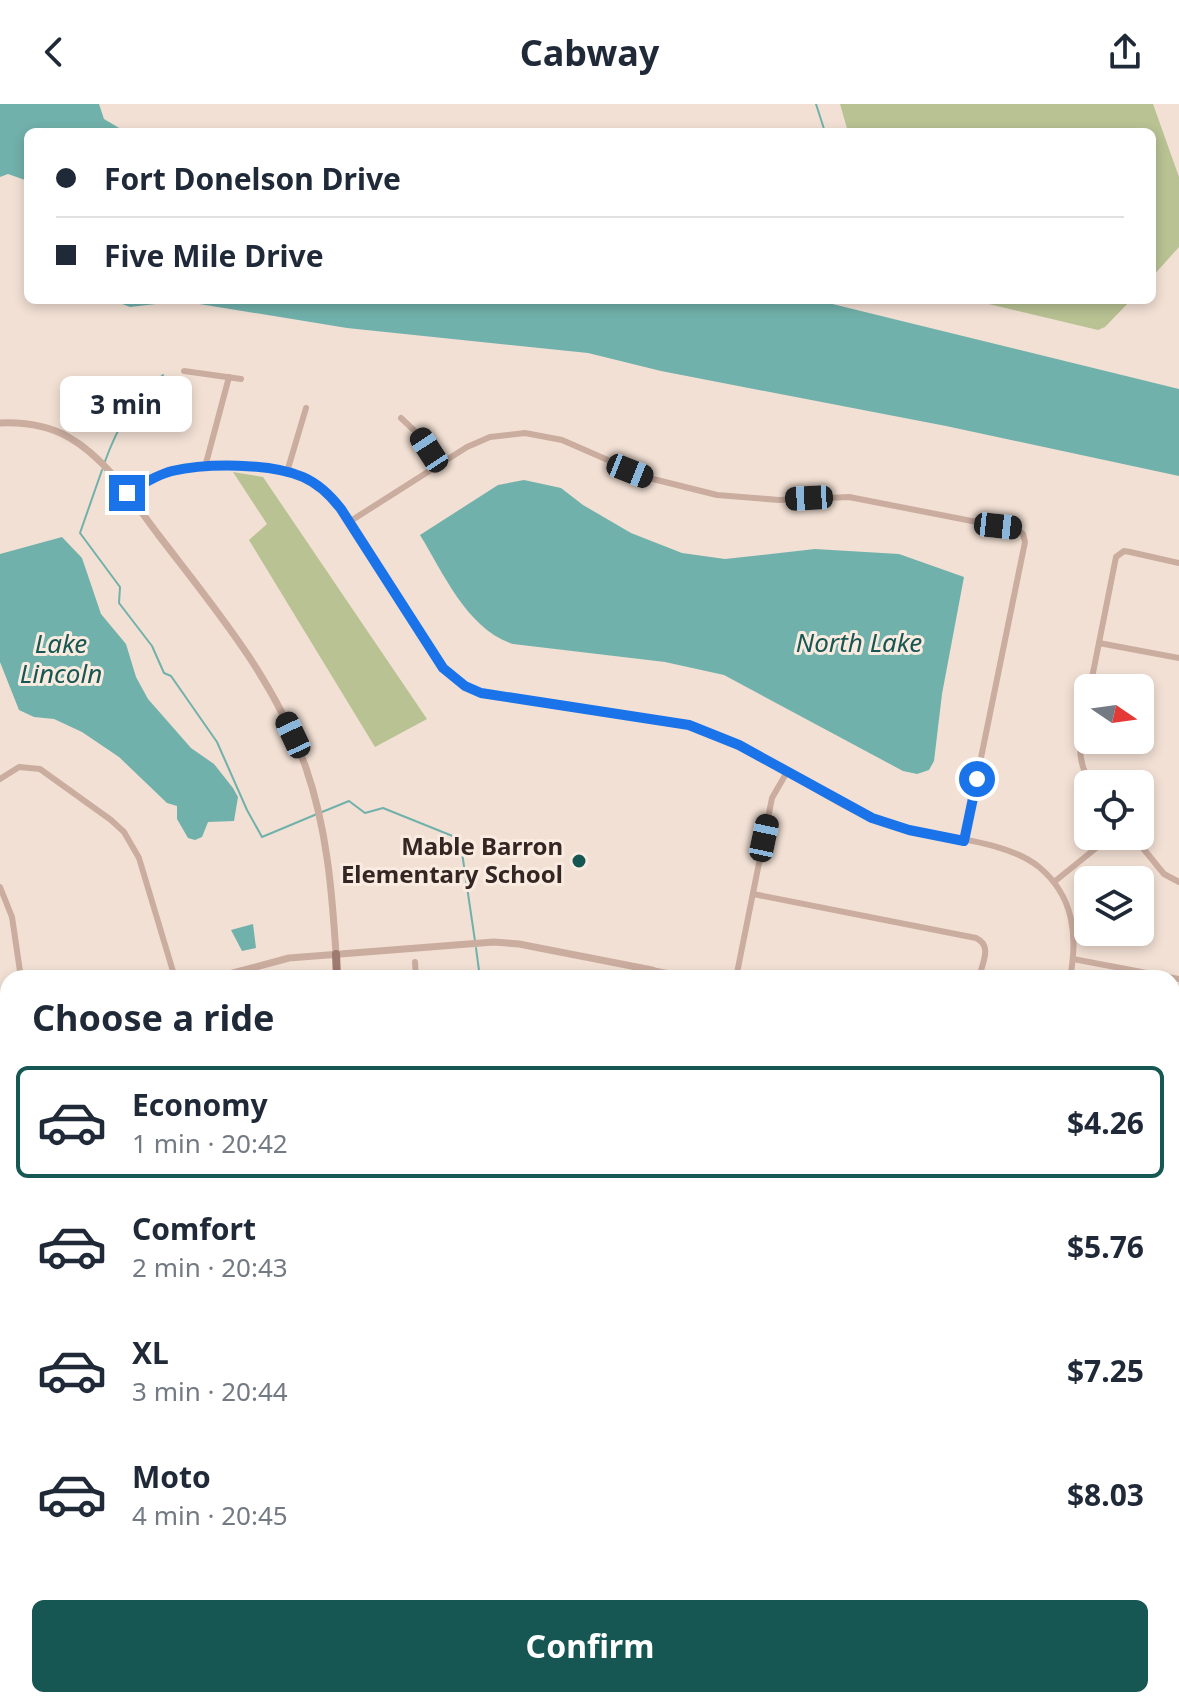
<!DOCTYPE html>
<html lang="en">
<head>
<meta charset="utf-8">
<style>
	:root { --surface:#fff; --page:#f6f6f7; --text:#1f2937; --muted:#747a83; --line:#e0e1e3; --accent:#165753 }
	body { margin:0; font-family:"Noto Sans",sans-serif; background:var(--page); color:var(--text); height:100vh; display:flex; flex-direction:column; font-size:30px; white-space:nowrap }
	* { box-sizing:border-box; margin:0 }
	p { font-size:26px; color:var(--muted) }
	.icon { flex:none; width:44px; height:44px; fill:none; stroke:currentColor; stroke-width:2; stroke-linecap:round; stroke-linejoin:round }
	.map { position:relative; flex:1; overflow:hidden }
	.drawer { position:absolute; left:0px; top:866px; width:1180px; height:738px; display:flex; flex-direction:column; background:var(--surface); border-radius:24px 24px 0 0; box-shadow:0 4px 12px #0003 }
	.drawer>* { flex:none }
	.banner { position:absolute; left:24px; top:24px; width:1132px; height:176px; border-radius:12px; box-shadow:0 4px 12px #0003; display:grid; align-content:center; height:176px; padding:0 32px; background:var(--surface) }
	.needle { width:52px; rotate:103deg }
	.controls { position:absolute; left:1074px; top:570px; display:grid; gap:16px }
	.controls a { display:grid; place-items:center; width:80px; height:80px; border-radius:12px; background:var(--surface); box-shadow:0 4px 12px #0003; font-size:40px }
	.end { position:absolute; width:36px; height:36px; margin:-18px; border:10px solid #1a73e8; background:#fff; box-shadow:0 0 0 4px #fff }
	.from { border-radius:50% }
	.bubble { position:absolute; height:56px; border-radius:12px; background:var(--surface); box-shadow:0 4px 12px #0003; font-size:26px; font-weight:700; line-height:56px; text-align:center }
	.car { position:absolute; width:24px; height:48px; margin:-24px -12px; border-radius:10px; box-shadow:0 0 6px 2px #0007; background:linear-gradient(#222 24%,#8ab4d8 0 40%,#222 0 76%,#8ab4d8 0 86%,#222 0) }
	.banner b { display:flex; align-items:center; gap:28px; height:76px; font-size:30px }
	.banner b+b { border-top:2px solid var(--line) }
	.banner i { width:20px; height:20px; background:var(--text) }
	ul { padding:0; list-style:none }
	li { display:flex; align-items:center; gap:24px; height:112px; margin:0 16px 12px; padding:0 16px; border:4px solid transparent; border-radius:12px }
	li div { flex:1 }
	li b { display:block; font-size:30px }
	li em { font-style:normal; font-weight:700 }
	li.active { border-color:var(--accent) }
	li>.icon { width:72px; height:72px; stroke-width:1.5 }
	h2 { padding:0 32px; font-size:36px; line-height:96px }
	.primary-button { display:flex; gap:16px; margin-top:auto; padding:16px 32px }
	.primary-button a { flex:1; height:92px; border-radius:12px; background:var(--accent); color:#fff; font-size:32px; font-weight:700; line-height:92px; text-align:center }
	header { display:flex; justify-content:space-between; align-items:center; height:104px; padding:0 32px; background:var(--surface); font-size:36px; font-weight:700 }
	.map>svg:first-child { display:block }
	.green { fill:#b8c293 }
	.water { fill:#71b1ab }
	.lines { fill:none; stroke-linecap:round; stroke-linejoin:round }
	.stream { stroke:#71b1ab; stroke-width:2 }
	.minor { stroke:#caad9f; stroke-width:6 }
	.tertiary { stroke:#caad9f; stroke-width:7 }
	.secondary { stroke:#9e7b71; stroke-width:8 }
	.route { stroke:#1a73e8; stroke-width:10 }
	.poi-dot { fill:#165753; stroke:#faebe0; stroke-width:3 }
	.labels { text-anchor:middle; stroke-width:6; stroke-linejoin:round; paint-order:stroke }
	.poi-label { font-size:24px; font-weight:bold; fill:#332623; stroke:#faebe0; text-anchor:end }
	.water-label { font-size:26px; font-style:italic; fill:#165753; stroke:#faebe0 }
</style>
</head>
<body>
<header><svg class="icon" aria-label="back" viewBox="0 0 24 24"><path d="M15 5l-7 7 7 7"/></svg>Cabway<svg class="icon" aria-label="share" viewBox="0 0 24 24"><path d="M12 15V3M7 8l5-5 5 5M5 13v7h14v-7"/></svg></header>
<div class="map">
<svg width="1179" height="1603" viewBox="0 0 1179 1603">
	<rect width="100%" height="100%" fill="#f2e0d4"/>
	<g class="green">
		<path d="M840 0H1153L1179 73V143L1152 173V28H848Z"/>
		<path d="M972 196H1131L1105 223 1098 226Z"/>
		<path d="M233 368 263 373 427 615 375 643 249 436 267 420Z"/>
	</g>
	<g class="water">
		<path d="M0 0H99L104 15 126 28H28V77L8 70 0 73Z"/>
		<path d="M112 196H816L1179 285V372L946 322 661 267 588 249 347 224 181 197 130 203Z"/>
		<path d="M524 376 561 384 583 401 631 429 682 449 725 455 815 445 899 450 964 473 942 590 934 657 929 666 917 670 903 667 724 571 665 558 513 540C467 525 444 470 420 431L498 381Z"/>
		<path d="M62 433 82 454 101 510 126 540 136 573 148 595 191 644 214 660 233 684 238 693 234 717 208 718 202 733 195 736 188 734 177 715V702L167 699 119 653 82 628 54 615 34 613 19 606 0 558V450Z"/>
		<path d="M253 820 256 844 242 847 231 826Z"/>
		<path d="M1179 1373V1569L1171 1603H1128L1130 1596H1172V1405Z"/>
	</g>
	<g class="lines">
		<g class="stream">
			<path d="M816 0 825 28"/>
			<path d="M104 360C118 321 132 298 163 271"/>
			<path d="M102 366 80 429 120 483 119 499 152 542 164 569 171 572 217 638 247 706 262 733 317 710"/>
			<path d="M322 708 349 697 365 709 383 704 460 735 475 837"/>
			<path d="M476 844 480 874"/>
			<path d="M512 1596 514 1603"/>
		</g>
		<g class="minor">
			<path d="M184 267 241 275"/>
			<path d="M401 314 419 331 439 361"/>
			<path d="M205 363 229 273"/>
			<path d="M287 368 306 304"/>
			<path d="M127 389C141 381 155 371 171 367 205 359 275 359 306 374 317 380 327 388 335 397L436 554C448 570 462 582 481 589 527 597 574 603 620 610 650 615 681 618 710 628 771 649 821 697 882 718 929 734 1002 733 1039 763 1074 792 1078 832 1070 874"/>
			<path d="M349 418 467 343 490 333 525 329 562 336 649 374 717 391 779 396 849 393 1018 426 1023 430 1025 438 964 737"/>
			<path d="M1099 539 1179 554"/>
			<path d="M1090 584 1116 453 1124 447 1130 448 1179 459"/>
			<path d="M1088 596C1082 625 1072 654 1092 680"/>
			<path d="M0 675 19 663 40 665 111 716 124 728 139 754 175 874"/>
			<path d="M1133 732 1164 770 1179 778"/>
			<path d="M1054 778 1111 732"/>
			<path d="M0 783 12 813 21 874"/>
			<path d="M753 790 976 834C993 842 982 859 979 874"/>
			<path d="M1073 855 1179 875"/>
			<path d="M415 858 416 874"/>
			<path d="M650 874 652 866 692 874"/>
			<path d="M736 874 772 694 787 668"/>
			<path d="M0 963 8 990"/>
			<path d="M1172 970 1179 971"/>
			<path d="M1172 1122 1179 1091"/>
			<path d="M0 1225 8 1223"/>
			<path d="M0 1366 8 1367"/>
			<path d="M655 1596 656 1603"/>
			<path d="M756 1596 757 1603"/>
			<path d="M858 1596V1603"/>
			<path d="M959 1596V1603"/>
			<path d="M1060 1596 1061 1603"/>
			<path d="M36 1603 38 1596"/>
			<path d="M327 1603 328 1596"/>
			<path d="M418 1603 419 1596"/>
			<path d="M579 1603 645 1596"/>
		</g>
		<g class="tertiary">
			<path d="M0 319C25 318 48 321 70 334 108 356 134 399 160 433 216 506 275 576 306 664 327 725 332 787 336 850"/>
			<path d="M214 874 289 854 494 838 519 840 652 866"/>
			<path d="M0 937 8 935"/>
		</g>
		<g class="secondary">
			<path d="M336 850 337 874"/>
			<path d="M98 1603 101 1596"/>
		</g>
	</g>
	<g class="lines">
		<path class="route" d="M127 389C141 381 156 371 172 367 207 359 270 359 303 373 319 380 331 392 341 405L443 564 465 582 481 589 689 621 739 641 872 714 909 726 964 737 977 675"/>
	</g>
	<circle class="poi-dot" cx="579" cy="757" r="8"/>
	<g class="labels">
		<g class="poi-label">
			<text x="563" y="751">Mable Barron<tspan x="563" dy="28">Elementary School</tspan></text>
		</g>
		<g class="water-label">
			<text x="859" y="548">North Lake</text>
			<text x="61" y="549">Lake<tspan x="61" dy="30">Lincoln</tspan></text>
		</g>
	</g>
</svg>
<div class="controls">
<a><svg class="needle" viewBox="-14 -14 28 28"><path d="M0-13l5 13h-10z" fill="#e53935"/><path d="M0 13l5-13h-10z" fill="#747a83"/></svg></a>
<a><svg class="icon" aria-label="locate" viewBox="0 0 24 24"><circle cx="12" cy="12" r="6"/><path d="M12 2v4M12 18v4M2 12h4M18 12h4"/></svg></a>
<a><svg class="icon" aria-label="layers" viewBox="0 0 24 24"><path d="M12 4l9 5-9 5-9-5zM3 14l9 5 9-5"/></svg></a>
</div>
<i class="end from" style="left:977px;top:675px"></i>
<i class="end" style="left:127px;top:389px"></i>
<div class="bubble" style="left:60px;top:272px;width:132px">3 min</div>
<i class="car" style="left:429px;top:346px;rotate:327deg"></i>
<i class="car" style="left:630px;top:367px;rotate:112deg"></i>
<i class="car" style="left:809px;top:394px;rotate:267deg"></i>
<i class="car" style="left:998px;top:422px;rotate:96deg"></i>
<i class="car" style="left:293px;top:631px;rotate:335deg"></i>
<i class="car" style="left:764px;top:734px;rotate:12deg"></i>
<div class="banner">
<b><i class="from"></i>Fort Donelson Drive</b>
<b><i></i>Five Mile Drive</b>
</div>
<section class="drawer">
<h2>Choose a ride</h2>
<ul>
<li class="active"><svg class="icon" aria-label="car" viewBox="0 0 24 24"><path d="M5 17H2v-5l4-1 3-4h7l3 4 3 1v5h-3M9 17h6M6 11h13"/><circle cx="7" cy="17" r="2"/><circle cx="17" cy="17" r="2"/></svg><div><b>Economy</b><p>1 min · 20:42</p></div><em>$4.26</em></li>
<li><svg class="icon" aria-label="car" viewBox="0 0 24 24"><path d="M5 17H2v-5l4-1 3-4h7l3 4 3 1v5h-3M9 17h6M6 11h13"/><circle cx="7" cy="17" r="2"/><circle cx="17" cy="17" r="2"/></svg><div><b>Comfort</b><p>2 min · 20:43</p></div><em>$5.76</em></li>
<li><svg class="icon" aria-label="car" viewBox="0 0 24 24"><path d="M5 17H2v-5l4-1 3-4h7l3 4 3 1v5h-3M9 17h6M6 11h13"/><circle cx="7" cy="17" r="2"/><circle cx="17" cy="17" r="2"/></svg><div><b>XL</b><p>3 min · 20:44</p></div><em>$7.25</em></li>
<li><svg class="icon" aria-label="car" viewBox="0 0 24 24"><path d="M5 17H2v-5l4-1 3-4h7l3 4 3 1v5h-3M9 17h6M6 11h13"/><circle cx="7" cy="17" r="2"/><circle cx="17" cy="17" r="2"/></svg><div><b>Moto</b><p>4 min · 20:45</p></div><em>$8.03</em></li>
</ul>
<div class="primary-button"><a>Confirm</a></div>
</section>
</div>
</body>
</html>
